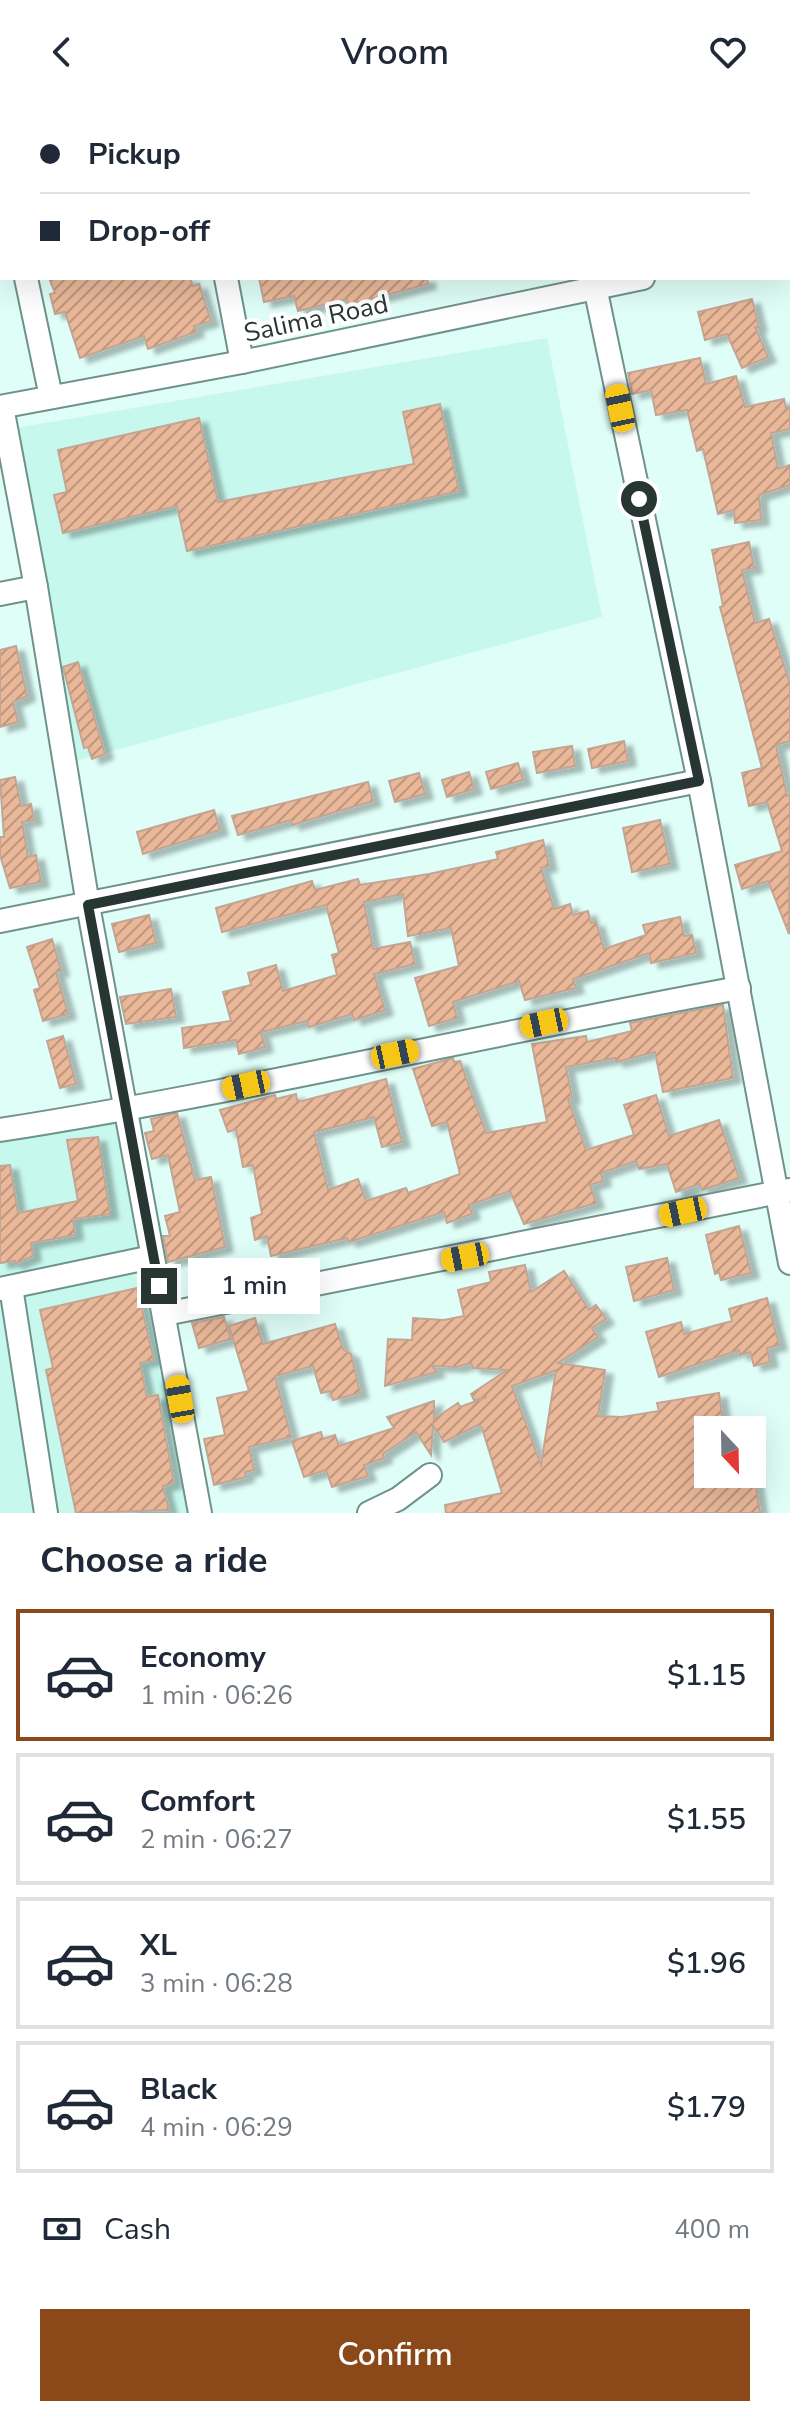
<!DOCTYPE html>
<html lang="en">
<head>
<meta charset="utf-8">
<style>
	:root { --surface:#fff; --page:#f2f2f3; --text:#1f2937; --muted:#747a83; --line:#e0e1e3; --accent:#8b4919 }
	body { margin:0; font-family:"Nunito Sans",sans-serif; background:var(--page); color:var(--text); height:100vh; display:flex; flex-direction:column; font-size:30px; white-space:nowrap }
	* { box-sizing:border-box; margin:0 }
	p { font-size:26px; color:var(--muted) }
	.icon { flex:none; width:44px; height:44px; fill:none; stroke:currentColor; stroke-width:2; stroke-linecap:round; stroke-linejoin:round }
	.map { position:relative; height:1409px; overflow:hidden }
	.details { display:flex; flex-direction:column; background:var(--surface); flex:1 }
	.details>* { flex:none }
	.guide { position:absolute; left:0px; top:0px; width:790px; height:176px; box-shadow:0 8px 32px #0002; display:grid; align-content:center; height:176px; padding:0 40px; background:var(--surface) }
	.needle { width:52px; rotate:158deg }
	.fabs { position:absolute; left:694px; top:1312px; display:grid; gap:16px }
	.fabs a { display:grid; place-items:center; width:72px; height:72px; border-radius:0px; background:var(--surface); box-shadow:0 8px 32px #0002; font-size:40px }
	.end { position:absolute; width:36px; height:36px; margin:-18px; border:10px solid #273633; background:#fff; box-shadow:0 0 0 4px #fff }
	.from { border-radius:50% }
	.bubble { position:absolute; height:56px; border-radius:0px; background:var(--surface); box-shadow:0 8px 32px #0002; font-size:26px; font-weight:600; line-height:56px; text-align:center }
	.car { position:absolute; width:24px; height:48px; margin:-24px -12px; border-radius:10px; box-shadow:0 0 6px 2px #0007; background:linear-gradient(#f5c518 24%,#345 0 40%,#f5c518 0 76%,#345 0 86%,#f5c518 0) }
	.guide b { display:flex; align-items:center; gap:28px; height:76px; font-size:30px }
	.guide b+b { border-top:2px solid var(--line) }
	.guide i { width:20px; height:20px; background:var(--text) }
	ul { padding:0; list-style:none }
	li { display:flex; align-items:center; gap:24px; height:132px; margin:0 16px 12px; padding:0 24px; border:4px solid var(--line); border-radius:0px }
	li div { flex:1 }
	li b { display:block; font-size:30px }
	li em { font-style:normal; font-weight:600 }
	li.on { border-color:var(--accent) }
	li>.icon { width:72px; height:72px; stroke-width:1.5 }
	h2 { padding:0 40px; font-size:36px; line-height:96px }
	.pay { display:flex; align-items:center; gap:20px; height:88px; padding:0 40px; font-size:30px }
	.pay p { margin-inline-start:auto }
	.action { display:flex; gap:16px; margin-top:auto; padding:16px 40px }
	.action a { flex:1; height:92px; border-radius:0px; background:var(--accent); color:#fff; font-size:32px; font-weight:600; line-height:92px; text-align:center }
	header { display:flex; justify-content:space-between; align-items:center; height:104px; padding:0 40px; background:var(--surface); font-size:36px; font-weight:600 }
	.map>svg:first-child { display:block }
	.built { fill:#c7f8ed }
	.building { fill:url(#building-hatch); stroke:#c2a594; stroke-width:2; fill-rule:evenodd; filter:url(#shadow) }
	.lines { fill:none; stroke-linecap:round; stroke-linejoin:round }
	.street-casing { stroke:#6f938b; stroke-width:26 }
	.street { stroke:#fff; stroke-width:22 }
	.route { stroke:#273633; stroke-width:10 }
	.labels { text-anchor:middle; stroke-width:8; stroke-linejoin:round; paint-order:stroke }
	.street-label { font-size:26px; fill:#273633; stroke:#fff }
</style>
</head>
<body>
<header><svg class="icon" aria-label="back" viewBox="0 0 24 24"><path d="M15 5l-7 7 7 7"/></svg>Vroom<svg class="icon" aria-label="heart" viewBox="0 0 24 24"><path d="M12 20l-8-8c-3-5 5-10 8-4 3-6 11-1 8 4z"/></svg></header>
<div class="map">
<svg width="790" height="1409" viewBox="0 0 790 1409">
	<defs>
		<pattern id="building-hatch" width="6" height="6" patternUnits="userSpaceOnUse" patternTransform="scale(2)"><rect width="6" height="6" fill="#eab899"/><path d="M-1 1l2-2M0 6l6-6M5 7l2-2" fill="none" stroke="#be967d"/></pattern>
		<filter id="shadow"><feDropShadow dx="8" dy="5" stdDeviation="2" flood-color="#0004"/></filter>
	</defs>
	<rect width="100%" height="100%" fill="#dffef7"/>
	<g class="built">
		<path d="M547 234 602 513 68 659 15 324Z"/>
		<path d="M126 1008 198 1409H0V1032Z"/>
	</g>
	<g class="building">
		<path d="M49 174H190L193 182 199 180 211 217 194 222 196 228 148 245 144 232 80 254 65 208 55 210 50 190 55 189Z"/>
		<path d="M259 174H427L428 180 348 201 347 195 298 207 294 192 264 198Z"/>
		<path d="M752 195 759 223H755L768 253 742 264 727 230 705 236 698 208Z"/>
		<path d="M700 254 706 280 736 272 745 303 784 295 786 304 790 303V325L771 329 778 365 790 361V381L759 391 761 416 735 419 734 406 718 410 703 345 697 347 687 306 656 311 651 286 632 290 628 269Z"/>
		<path d="M440 300 459 387 187 447 177 402 63 429 54 391 67 388 58 346 199 314 218 398 414 360 403 308Z"/>
		<path d="M749 438 754 464 742 466 755 519 769 515 790 580V637L776 641 787 692 790 691 789 830 768 777 742 785 735 761 782 747 767 698 749 702 742 669 762 664 720 503 723 502 712 446Z"/>
		<path d="M16 542 27 592 13 598 18 618 0 623V546Z"/>
		<path d="M78 558 105 650 92 655 88 643 84 644 63 563Z"/>
		<path d="M624 637 628 657 592 664 588 645Z"/>
		<path d="M572 642 575 662 537 669 533 648Z"/>
		<path d="M518 659 523 676 491 685 486 668Z"/>
		<path d="M469 668 474 685 447 693 442 676Z"/>
		<path d="M419 669 425 690 395 698 389 677Z"/>
		<path d="M15 673 21 702 31 700 34 716 22 718 28 753 36 751 41 778 10 784 0 751V733H4L0 676Z"/>
		<path d="M368 678 373 697 292 721 291 716 238 731 232 712Z"/>
		<path d="M214 706 220 726 143 750 137 728Z"/>
		<path d="M660 716 670 760 632 768 623 724Z"/>
		<path d="M543 736 549 762 541 764 554 805 570 800 573 811 588 807 591 819 596 818 604 845 646 831 643 821 680 813 684 832 692 831 696 849 651 859 649 849 573 875 576 884 525 896 519 877 453 898 457 914 429 922 415 874 459 862 451 824 408 832 403 790 364 798 373 845 410 838 415 860 374 870 385 906 354 916 352 910 309 923 307 917 261 928 265 943 239 950 236 936 184 944 182 924 231 917 223 888 251 881 248 869 276 861 283 887 337 871 332 851 339 849 326 801 222 828 216 804 312 777 315 786 358 775 360 781 429 770 498 755 496 748Z"/>
		<path d="M149 811 156 839 119 848 112 820Z"/>
		<path d="M52 835 61 867 56 868 68 910 43 917 34 886 40 884 27 843Z"/>
		<path d="M171 885 176 913 126 920 120 893Z"/>
		<path d="M723 901 733 974 663 988 655 948 616 958 615 954 566 963 572 994 568 995 586 1046 634 1031 624 1001 656 991 669 1032 719 1016 739 1074 702 1086 700 1080 676 1088 667 1060 639 1065 636 1057 601 1069 603 1077 590 1081 596 1099 524 1120 510 1087 469 1101 472 1110 447 1119 444 1108 349 1138 347 1134 271 1152 267 1132 255 1136 251 1114 262 1110 253 1061 243 1063 236 1025 228 1028 220 1006 275 991 276 995 296 990 297 996 302 997 386 975 402 1038 382 1043 374 1013 314 1028 328 1086 358 1075 366 1097 406 1084 408 1089 460 1070 447 1018 432 1022 413 965 453 954 454 958 460 957 486 1029 547 1018 532 940 586 932 587 938 632 927 630 919Z"/>
		<path d="M63 932 76 980 60 984 47 937Z"/>
		<path d="M177 1009 195 1076 211 1073 225 1143 168 1158 163 1132H170L165 1112 180 1108 168 1051 152 1055 145 1029 154 1027 151 1015Z"/>
		<path d="M98 1033 110 1110 73 1115 75 1131 31 1139 33 1152 15 1160V1157L0 1159V1062L10 1061 18 1109 78 1097 67 1036Z"/>
		<path d="M739 1122 751 1169 721 1176 719 1168 715 1170 706 1131Z"/>
		<path d="M667 1154 674 1186 634 1197 626 1163Z"/>
		<path d="M525 1161 531 1188 564 1167 589 1206 596 1201 606 1215 592 1224 598 1233 558 1259 605 1266 598 1312 622 1313 659 1307 657 1299 719 1289 723 1319 708 1322V1370H754L760 1409H446L445 1401 502 1389 482 1324 478 1321 444 1338 433 1321 431 1351 416 1328 383 1350 384 1354 364 1361 368 1372 332 1383 326 1366 304 1373 292 1337 321 1328 323 1335 335 1331 339 1342 394 1324 387 1313 434 1297V1315L458 1299 460 1303 487 1293 474 1296 471 1290 507 1266 473 1264 471 1259 457 1263 432 1262 437 1268 385 1282 388 1235 412 1236 413 1214 444 1216 464 1212 458 1186 491 1178 489 1168ZM556 1266 541 1361 512 1282Z"/>
		<path d="M137 1184 154 1256 140 1259 147 1293 158 1291 174 1379 163 1382 169 1406 76 1409 46 1266 53 1264 40 1206Z"/>
		<path d="M767 1194 779 1241 767 1244 770 1258 754 1262 750 1248 740 1251 739 1246 659 1273 646 1228 681 1218 684 1230 732 1217 729 1205Z"/>
		<path d="M224 1213 231 1235 199 1244 192 1219Z"/>
		<path d="M255 1214 263 1240 335 1220 343 1245 351 1250 360 1289 333 1296 330 1287 321 1289 313 1262 275 1272 291 1333 249 1343 254 1366 245 1368 246 1373 214 1381 204 1335 225 1331 217 1294 249 1287 229 1222Z"/>
	</g>
	<g class="lines">
		<g class="street-casing">
			<g id="street">
				<path d="M191 0 192 2"/>
				<path d="M412 2 423 0"/>
				<path d="M0 38 2 50"/>
				<path d="M0 112 2 111"/>
				<path d="M788 145H790"/>
				<path d="M26 174 51 293"/>
				<path d="M226 174 242 258"/>
				<path d="M595 183 699 677 790 1159"/>
				<path d="M0 303 242 258 643 174"/>
				<path d="M2 303 36 483 88 801 200 1409"/>
				<path d="M0 490 36 483"/>
				<path d="M0 817 699 677"/>
				<path d="M0 1026C248 987 492 929 739 884"/>
				<path d="M11 1183 46 1409"/>
				<path d="M0 1185 152 1153"/>
				<path d="M165 1210 789 1086"/>
				<path d="M369 1409 398 1395 430 1371"/>
			</g>
		</g>
		<use href="#street" class="street"/>
	</g>
	<g class="lines">
		<path class="route" d="M159 1182 88 801 699 677 639 395"/>
	</g>
	<g class="labels">
		<g class="street-label">
			<text transform="translate(316 214) rotate(-12)" y="9">Salima Road</text>
		</g>
	</g>
</svg>
<div class="fabs">
<a><svg class="needle" viewBox="-14 -14 28 28"><path d="M0-13l5 13h-10z" fill="#e53935"/><path d="M0 13l5-13h-10z" fill="#747a83"/></svg></a>
</div>
<i class="end from" style="left:639px;top:395px"></i>
<i class="end" style="left:159px;top:1182px"></i>
<div class="bubble" style="left:188px;top:1154px;width:132px">1 min</div>
<i class="car" style="left:620px;top:304px;rotate:348deg"></i>
<i class="car" style="left:544px;top:919px;rotate:258deg"></i>
<i class="car" style="left:395px;top:950px;rotate:78deg"></i>
<i class="car" style="left:246px;top:981px;rotate:258deg"></i>
<i class="car" style="left:683px;top:1108px;rotate:258deg"></i>
<i class="car" style="left:465px;top:1153px;rotate:259deg"></i>
<i class="car" style="left:180px;top:1295px;rotate:350deg"></i>
<div class="guide">
<b><i class="from"></i>Pickup</b>
<b><i></i>Drop-off</b>
</div>
</div>
<section class="details">
<h2>Choose a ride</h2>
<ul>
<li class="on"><svg class="icon" aria-label="car" viewBox="0 0 24 24"><path d="M5 17H2v-5l4-1 3-4h7l3 4 3 1v5h-3M9 17h6M6 11h13"/><circle cx="7" cy="17" r="2"/><circle cx="17" cy="17" r="2"/></svg><div><b>Economy</b><p>1 min · 06:26</p></div><em>$1.15</em></li>
<li><svg class="icon" aria-label="car" viewBox="0 0 24 24"><path d="M5 17H2v-5l4-1 3-4h7l3 4 3 1v5h-3M9 17h6M6 11h13"/><circle cx="7" cy="17" r="2"/><circle cx="17" cy="17" r="2"/></svg><div><b>Comfort</b><p>2 min · 06:27</p></div><em>$1.55</em></li>
<li><svg class="icon" aria-label="car" viewBox="0 0 24 24"><path d="M5 17H2v-5l4-1 3-4h7l3 4 3 1v5h-3M9 17h6M6 11h13"/><circle cx="7" cy="17" r="2"/><circle cx="17" cy="17" r="2"/></svg><div><b>XL</b><p>3 min · 06:28</p></div><em>$1.96</em></li>
<li><svg class="icon" aria-label="car" viewBox="0 0 24 24"><path d="M5 17H2v-5l4-1 3-4h7l3 4 3 1v5h-3M9 17h6M6 11h13"/><circle cx="7" cy="17" r="2"/><circle cx="17" cy="17" r="2"/></svg><div><b>Black</b><p>4 min · 06:29</p></div><em>$1.79</em></li>
</ul>
<div class="pay"><svg class="icon" aria-label="cash" viewBox="0 0 24 24"><path d="M3 7h18v10H3z"/><circle cx="12" cy="12" r="2"/></svg>Cash<p>400 m</p></div>
<div class="action"><a>Confirm</a></div>
</section>
</body>
</html>
